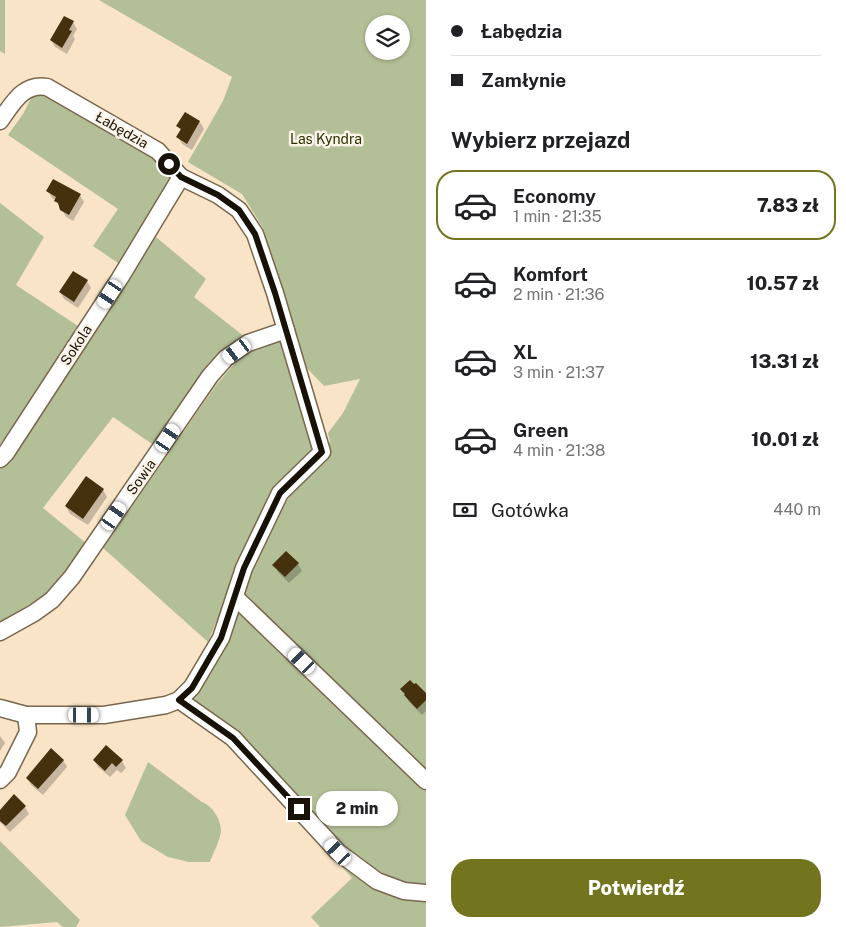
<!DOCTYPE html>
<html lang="pl">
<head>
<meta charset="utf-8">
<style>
	:root { --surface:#fff; --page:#f6f6f6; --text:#202124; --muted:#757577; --line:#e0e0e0; --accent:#72751d }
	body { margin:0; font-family:"Public Sans",sans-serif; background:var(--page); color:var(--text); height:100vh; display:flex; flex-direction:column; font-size:19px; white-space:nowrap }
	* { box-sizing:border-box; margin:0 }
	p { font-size:16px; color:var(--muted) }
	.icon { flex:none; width:28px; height:28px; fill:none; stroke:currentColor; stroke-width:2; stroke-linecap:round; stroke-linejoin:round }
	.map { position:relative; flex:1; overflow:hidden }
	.details { display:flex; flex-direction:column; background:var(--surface); width:420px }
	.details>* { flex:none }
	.guide { display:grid; align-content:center; height:110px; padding:0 25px; background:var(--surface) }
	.tools { position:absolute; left:365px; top:15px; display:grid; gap:10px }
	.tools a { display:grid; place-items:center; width:45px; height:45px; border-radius:50%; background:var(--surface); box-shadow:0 1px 4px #0004; font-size:25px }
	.end { position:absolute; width:22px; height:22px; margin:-11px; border:6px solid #181107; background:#fff; box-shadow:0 0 0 2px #fff }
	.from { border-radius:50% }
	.bubble { position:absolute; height:35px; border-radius:18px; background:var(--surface); box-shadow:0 1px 4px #0004; font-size:16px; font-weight:800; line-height:35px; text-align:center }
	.car { position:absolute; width:15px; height:30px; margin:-15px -8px; border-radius:6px; box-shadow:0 0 4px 1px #0007; background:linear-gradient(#fff 24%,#345 0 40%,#fff 0 76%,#345 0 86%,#fff 0) }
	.guide b { display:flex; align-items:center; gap:18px; height:48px; font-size:19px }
	.guide b+b { border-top:1px solid var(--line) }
	.guide i { width:12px; height:12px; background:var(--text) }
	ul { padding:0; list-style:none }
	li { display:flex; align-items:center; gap:15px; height:70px; margin:0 10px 8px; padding:0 15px; border:2px solid transparent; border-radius:20px }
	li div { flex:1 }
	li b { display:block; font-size:19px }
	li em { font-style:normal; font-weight:800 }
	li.on { border-color:var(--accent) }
	li>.icon { width:45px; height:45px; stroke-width:1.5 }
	h2 { padding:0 25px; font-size:22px; line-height:60px }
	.pay { display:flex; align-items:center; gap:12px; height:55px; padding:0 25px; font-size:19px }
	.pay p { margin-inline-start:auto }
	.primary-button { display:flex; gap:10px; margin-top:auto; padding:10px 25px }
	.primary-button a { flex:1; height:58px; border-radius:20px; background:var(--accent); color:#fff; font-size:20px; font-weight:800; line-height:58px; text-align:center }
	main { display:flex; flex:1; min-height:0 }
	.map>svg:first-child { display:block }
	.green { fill:#b3bf97; fill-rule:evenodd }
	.shadow { fill:#0003 }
	.building { fill:#46310f }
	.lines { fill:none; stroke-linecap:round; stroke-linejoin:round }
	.minor-casing { stroke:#79674d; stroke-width:19 }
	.minor { stroke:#fff; stroke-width:16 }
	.route { stroke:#181107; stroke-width:6 }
	.labels { text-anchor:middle; stroke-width:5; stroke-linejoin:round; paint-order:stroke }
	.street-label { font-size:14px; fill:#181107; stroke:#fcf3e8 }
	.park-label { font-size:14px; fill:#283302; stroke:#fcf3e8 }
</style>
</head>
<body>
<main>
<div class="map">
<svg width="426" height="927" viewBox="0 0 426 927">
	<rect width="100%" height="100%" fill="#f9e4c7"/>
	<g class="green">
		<path d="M0 0H5V54L0 51Z"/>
		<path d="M99 0H426V927H320L311 917 352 878 225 738 189 696 264 532 330 442 328 433 343 413 360 379 324 386 302 363 263 228 242 194 188 162 223 101 232 77ZM374 24H401V51H374Z"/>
		<path d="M41 90 151 155 171 178 121 265 93 246 118 209 8 135 23 114 30 100Z"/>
		<path d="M0 203 44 237 16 285 81 328 27 410 0 444Z"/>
		<path d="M156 237 206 279 194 297 245 337 155 446 113 417 43 508 86 543 51 591 0 623V469L13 457Z"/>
		<path d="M261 339H280L314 452 272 489 208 642 103 548 216 385 241 356Z"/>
		<path d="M148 762 202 802C213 806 221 820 221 831 220 841 213 853 210 862H189L168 857 141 841 125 815Z"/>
		<path d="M0 841 80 920 76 927H63L57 922 0 927Z"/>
	</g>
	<g class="shadow">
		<path d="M73 22 77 29 73 36 75 39 67 54 55 47 51 40Z"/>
		<path d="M200 122 204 129 192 150 182 144 178 137 181 131 178 126Z"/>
		<path d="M48 191 80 195 84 202 73 221 66 217 56 200 52 198Z"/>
		<path d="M87 281 91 288 78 308 64 299 60 292Z"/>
		<path d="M86 478 103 490 107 497 88 525 70 514 66 507Z"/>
		<path d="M298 564 302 571 289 583 278 572 274 565Z"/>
		<path d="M402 689 426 694V711L422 715 409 702Z"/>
		<path d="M0 736 5 743 0 751Z"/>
		<path d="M63 760 67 767 43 795 31 785 27 778Z"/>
		<path d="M94 760 122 761 126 768 121 773 117 770 110 777 98 767Z"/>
		<path d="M25 807 29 814 10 832 0 822V814Z"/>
	</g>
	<g class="building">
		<path d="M64 16 74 21 69 30 72 31 62 48 50 40Z"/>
		<path d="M185 112 200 121 187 144 176 137 181 129 176 126Z"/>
		<path d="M53 179 81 194 69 215 60 210 58 203 54 201 56 197 46 191Z"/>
		<path d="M73 271 88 280 74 302 59 292Z"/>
		<path d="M86 476 104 489 83 519 65 506Z"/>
		<path d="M286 551 299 563 285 577 272 565Z"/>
		<path d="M410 680 414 684 416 683 426 693V700L417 709 404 695 405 694 400 689Z"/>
		<path d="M106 745 123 760 116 767 112 763 105 771 93 760Z"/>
		<path d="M51 748 64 760 38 789 26 778Z"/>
		<path d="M14 794 26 806 6 826 0 821V810Z"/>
	</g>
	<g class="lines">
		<g class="minor-casing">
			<g id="minor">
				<path d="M0 121C13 103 23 83 47 87L158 151 181 177 218 195 239 210 255 234 275 293 322 452 280 493 244 568 221 638 192 687 179 700 166 705 104 715H26L0 708"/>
				<path d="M0 459 6 453 120 278 181 177"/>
				<path d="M235 597 426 781"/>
				<path d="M0 632 34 613 52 600 72 577 210 376 226 358 248 343 286 330"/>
				<path d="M179 700 233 738 338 852 377 881 404 891 426 893"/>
				<path d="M0 780 8 772 28 732 26 715"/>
			</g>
		</g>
		<use href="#minor" class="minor"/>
	</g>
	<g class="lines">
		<path class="route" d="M169 164 181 177 218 195 239 210 255 234 275 293 322 452 280 493 244 568 221 638 192 688 179 700 233 738 299 809"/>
	</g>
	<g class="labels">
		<g class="street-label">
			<text transform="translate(122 130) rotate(30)" y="5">Łabędzia</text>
			<text transform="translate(76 345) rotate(-57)" y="5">Sokola</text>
			<text transform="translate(141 477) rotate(-55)" y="5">Sowia</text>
		</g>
		<g class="park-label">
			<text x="326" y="144">Las Kyndra</text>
		</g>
	</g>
</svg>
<div class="tools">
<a><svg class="icon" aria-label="layers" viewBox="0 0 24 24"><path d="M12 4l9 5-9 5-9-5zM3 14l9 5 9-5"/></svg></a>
</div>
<i class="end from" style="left:169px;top:164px"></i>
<i class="end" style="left:299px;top:809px"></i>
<div class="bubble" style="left:316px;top:791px;width:82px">2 min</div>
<i class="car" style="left:110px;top:294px;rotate:213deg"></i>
<i class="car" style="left:237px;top:351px;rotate:234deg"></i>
<i class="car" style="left:168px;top:438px;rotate:34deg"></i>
<i class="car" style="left:114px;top:516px;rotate:35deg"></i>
<i class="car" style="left:302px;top:661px;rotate:314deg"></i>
<i class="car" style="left:84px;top:715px;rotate:90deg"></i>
<i class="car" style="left:338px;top:852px;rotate:317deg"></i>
</div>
<section class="details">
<div class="guide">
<b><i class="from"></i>Łabędzia</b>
<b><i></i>Zamłynie</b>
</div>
<h2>Wybierz przejazd</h2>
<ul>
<li class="on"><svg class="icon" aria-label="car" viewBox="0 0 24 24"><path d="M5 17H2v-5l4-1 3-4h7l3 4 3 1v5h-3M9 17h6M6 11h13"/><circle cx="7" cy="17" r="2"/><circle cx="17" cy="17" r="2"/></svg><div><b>Economy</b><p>1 min · 21:35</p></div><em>7.83 zł</em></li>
<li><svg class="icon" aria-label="car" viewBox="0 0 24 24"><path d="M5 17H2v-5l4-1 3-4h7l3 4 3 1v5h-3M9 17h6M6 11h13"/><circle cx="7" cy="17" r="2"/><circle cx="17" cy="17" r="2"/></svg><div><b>Komfort</b><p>2 min · 21:36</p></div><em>10.57 zł</em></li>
<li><svg class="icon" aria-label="car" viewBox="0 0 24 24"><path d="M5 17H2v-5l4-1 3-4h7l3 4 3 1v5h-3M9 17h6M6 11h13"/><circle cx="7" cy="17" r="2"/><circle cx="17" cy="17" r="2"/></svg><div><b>XL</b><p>3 min · 21:37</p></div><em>13.31 zł</em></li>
<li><svg class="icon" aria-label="car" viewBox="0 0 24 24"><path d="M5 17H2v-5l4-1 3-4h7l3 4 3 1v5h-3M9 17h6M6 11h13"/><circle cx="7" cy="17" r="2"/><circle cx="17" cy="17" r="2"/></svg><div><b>Green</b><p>4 min · 21:38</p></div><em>10.01 zł</em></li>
</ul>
<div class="pay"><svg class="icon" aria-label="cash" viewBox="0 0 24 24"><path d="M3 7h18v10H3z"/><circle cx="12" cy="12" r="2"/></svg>Gotówka<p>440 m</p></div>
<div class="primary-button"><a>Potwierdź</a></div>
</section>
</main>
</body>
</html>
